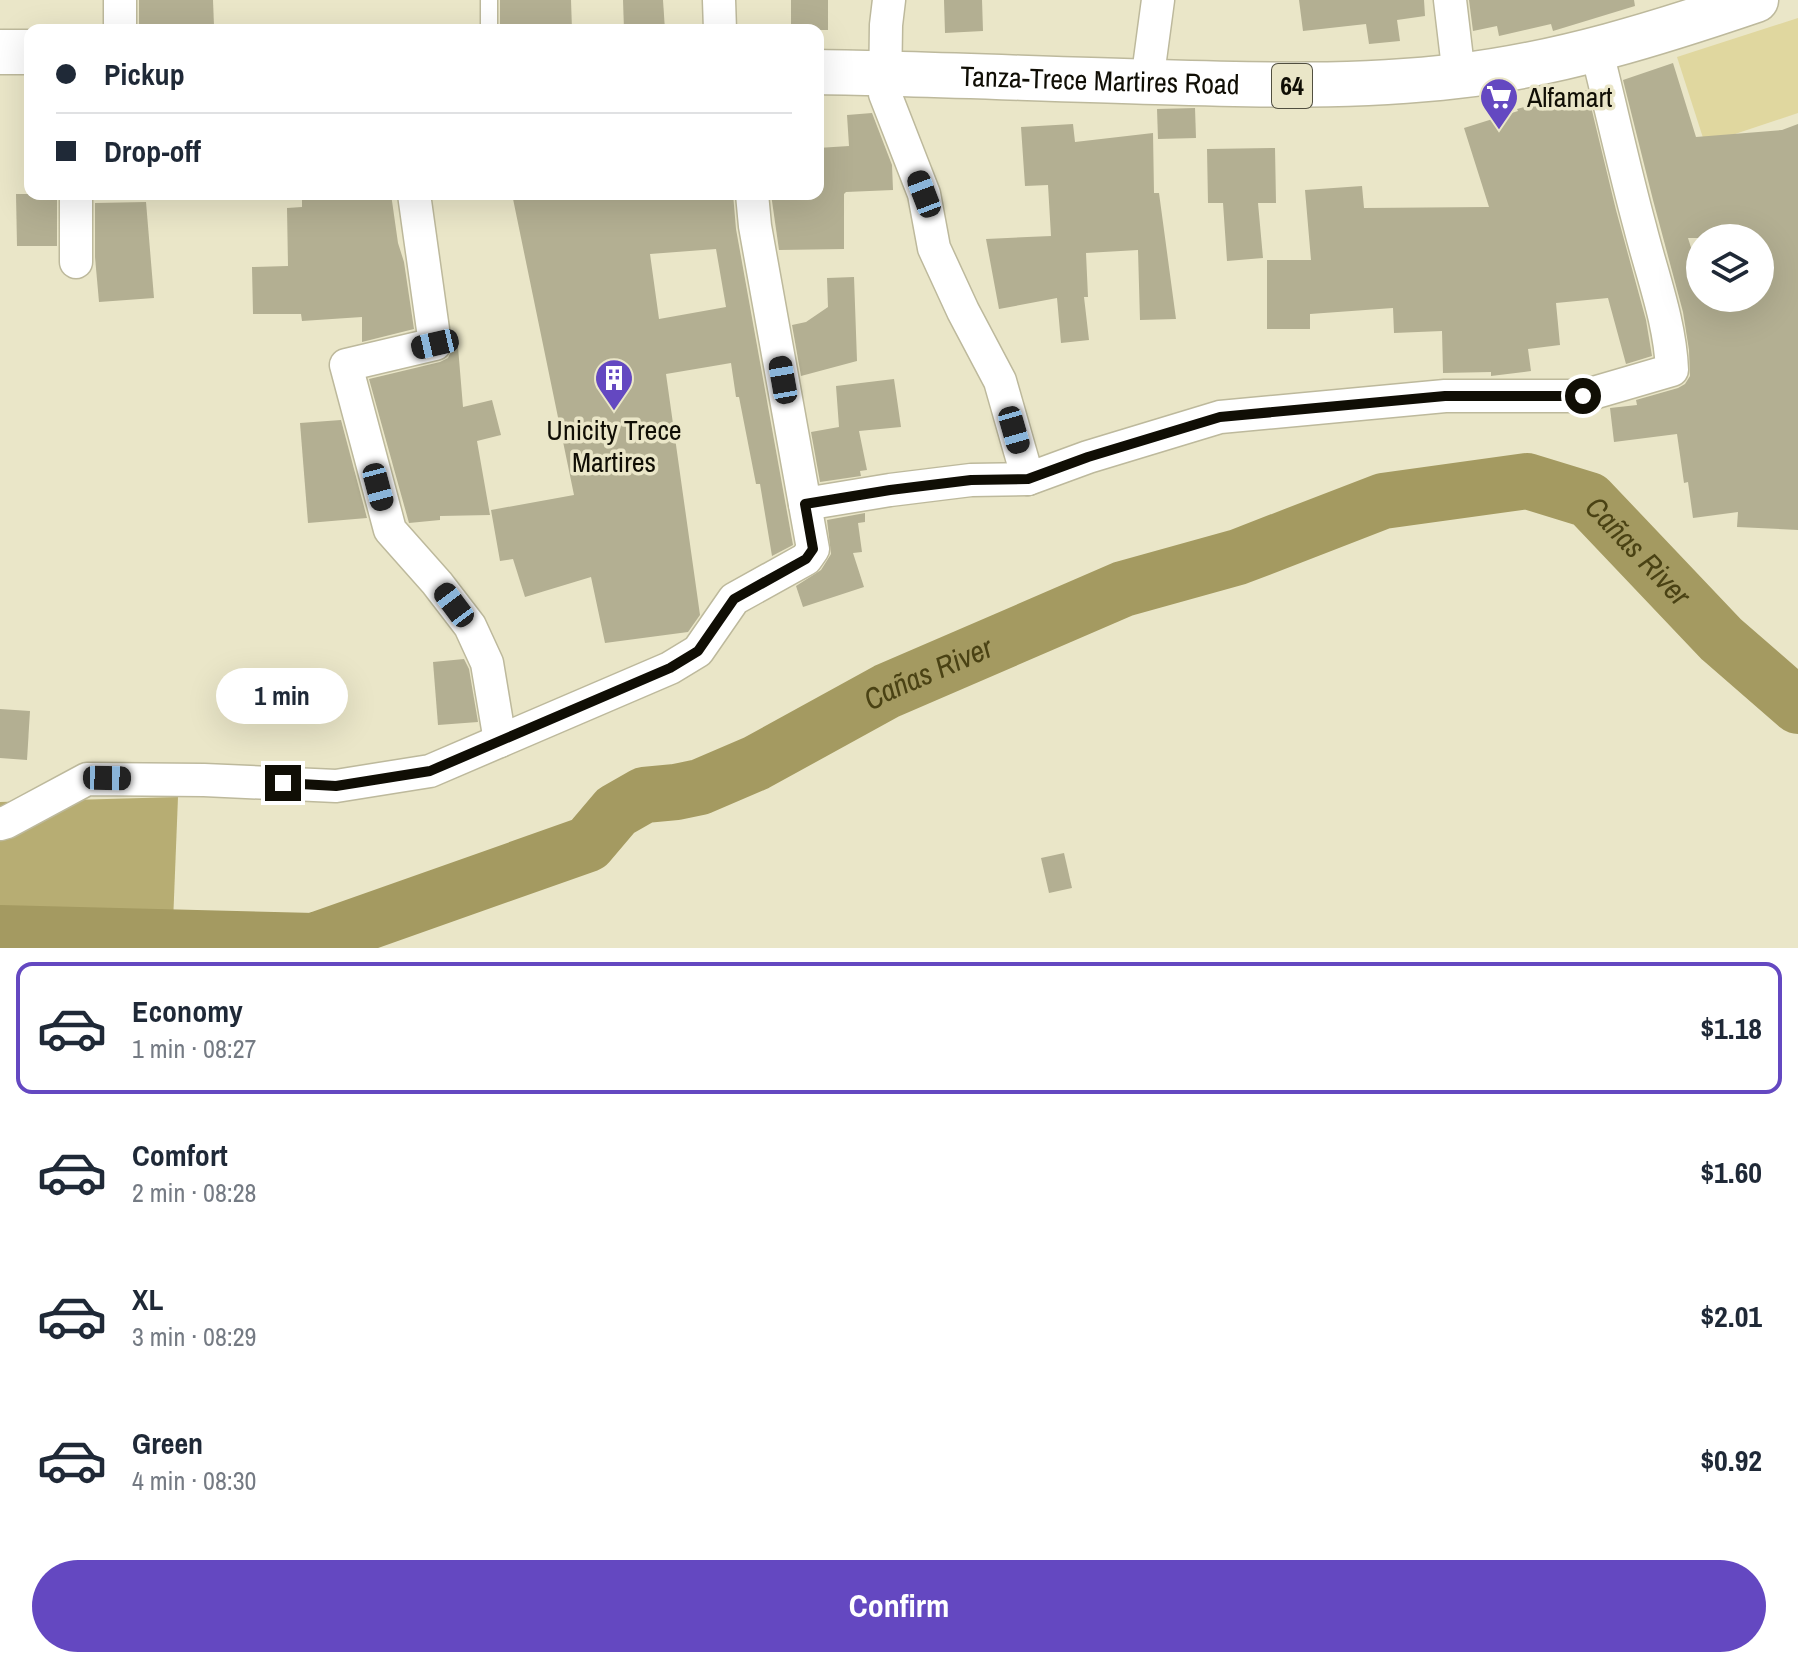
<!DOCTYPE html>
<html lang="en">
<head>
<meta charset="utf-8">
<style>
	:root { --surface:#fff; --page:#f2f2f3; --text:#1f2937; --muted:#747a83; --line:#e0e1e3; --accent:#6448c1 }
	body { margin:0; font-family:"Archivo Narrow",sans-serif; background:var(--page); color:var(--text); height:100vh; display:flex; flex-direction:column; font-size:30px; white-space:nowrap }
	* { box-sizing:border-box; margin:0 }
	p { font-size:26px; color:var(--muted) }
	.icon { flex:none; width:44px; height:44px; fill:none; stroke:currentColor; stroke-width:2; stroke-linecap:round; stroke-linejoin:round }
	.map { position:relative; height:948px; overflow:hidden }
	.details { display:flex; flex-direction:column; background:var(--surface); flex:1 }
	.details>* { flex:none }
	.guide { position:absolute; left:24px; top:24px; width:800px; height:176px; border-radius:16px; box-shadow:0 8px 32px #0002; display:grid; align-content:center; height:176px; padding:0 32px; background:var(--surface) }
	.controls { position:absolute; left:1686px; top:224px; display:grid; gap:16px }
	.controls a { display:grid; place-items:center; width:88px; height:88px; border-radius:50%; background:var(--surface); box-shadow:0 8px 32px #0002; font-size:40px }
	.end { position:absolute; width:36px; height:36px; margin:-18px; border:10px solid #100e05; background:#fff; box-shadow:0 0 0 4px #fff }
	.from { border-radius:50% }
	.bubble { position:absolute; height:56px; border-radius:28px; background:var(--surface); box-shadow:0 8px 32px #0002; font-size:26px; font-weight:700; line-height:56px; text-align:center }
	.car { position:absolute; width:24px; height:48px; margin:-24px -12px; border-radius:10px; box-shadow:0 0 6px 2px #0007; background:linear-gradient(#222 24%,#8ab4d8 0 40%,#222 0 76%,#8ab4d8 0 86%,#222 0) }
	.guide b { display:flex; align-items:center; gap:28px; height:76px; font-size:30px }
	.guide b+b { border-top:2px solid var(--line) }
	.guide i { width:20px; height:20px; background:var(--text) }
	ul { padding:14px 0 0; list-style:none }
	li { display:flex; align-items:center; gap:24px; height:132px; margin:0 16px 12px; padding:0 16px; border:4px solid transparent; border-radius:16px }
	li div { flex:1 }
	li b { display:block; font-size:30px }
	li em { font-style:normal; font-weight:700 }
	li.current { border-color:var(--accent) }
	li>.icon { width:72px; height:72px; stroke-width:1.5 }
	.button { display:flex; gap:16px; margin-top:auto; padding:16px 32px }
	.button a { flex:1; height:92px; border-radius:48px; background:var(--accent); color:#fff; font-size:32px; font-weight:700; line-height:92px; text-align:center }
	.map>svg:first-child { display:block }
	.green { fill:#e0d79f }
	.forest { fill:#b7ad73 }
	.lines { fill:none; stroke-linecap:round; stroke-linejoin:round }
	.river { stroke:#a49a61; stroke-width:56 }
	.building { fill:#b3af92; fill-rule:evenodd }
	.service-casing { stroke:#bdb99c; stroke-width:19 }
	.minor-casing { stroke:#bdb99c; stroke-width:35 }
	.primary-casing { stroke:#bdb99c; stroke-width:47 }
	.service { stroke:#fff; stroke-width:16 }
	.minor { stroke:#fff; stroke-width:32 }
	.primary { stroke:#fff; stroke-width:44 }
	.route { stroke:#100e05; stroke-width:10 }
	.labels { text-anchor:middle; stroke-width:7; stroke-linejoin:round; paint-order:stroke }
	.shield { fill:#eae6c8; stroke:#514f40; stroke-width:2 }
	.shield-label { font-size:26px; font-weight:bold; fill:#100e05 }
	.street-label { font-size:28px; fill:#100e05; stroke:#eae6c8 }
	.poi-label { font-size:28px; fill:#100e05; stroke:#eae6c8; text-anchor:start }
	.water-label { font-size:30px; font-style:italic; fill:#4a4214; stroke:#eae6c8 }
</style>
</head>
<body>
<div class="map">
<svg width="1798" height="948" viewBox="0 0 1798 948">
	<rect width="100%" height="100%" fill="#eae6c8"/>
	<path class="green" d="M1798 18V113L1705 144 1677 57Z"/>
	<path class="forest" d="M178 797 172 948H0V802Z"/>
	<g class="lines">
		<path class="river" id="s1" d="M0 933 314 941 588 844 616 811 644 795 676 792 700 787 756 763 887 691 1123 589 1238 557 1383 501 1527 481 1589 500 1721 639 1798 706"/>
	</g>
	<g class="building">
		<path d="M139 0H213L214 26 139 28Z"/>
		<path d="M500 0H571L572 30H500Z"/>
		<path d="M623 0H663L665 30H624Z"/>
		<rect x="791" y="0" width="37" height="30"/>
		<path d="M944 0H982L983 31 945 33Z"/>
		<path d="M1299 0H1424L1425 16 1397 20 1400 41 1369 44 1366 24 1303 31Z"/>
		<path d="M1469 0H1634L1635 6 1553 31 1551 24 1499 36 1497 26 1473 31Z"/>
		<path d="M1673 63 1696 137 1782 130 1798 124V530L1737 527 1738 512 1693 518 1688 482 1684 483 1677 434 1614 442 1610 408 1637 405 1636 400 1678 388 1685 384 1690 376 1689 350 1683 312 1653 200 1623 80ZM1688 238H1760V280L1762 298H1700V276Z"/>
		<path d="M1587 90 1616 210 1646 320 1652 356 1626 364 1608 298 1556 303 1560 345 1528 349 1531 371 1491 376V372L1443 373 1442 331 1394 333 1393 308 1310 314V329H1267V260H1311L1305 190 1362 186 1364 208 1489 207 1464 128 1518 111 1517 109Z"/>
		<path d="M1195 108 1196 138 1158 139 1157 109Z"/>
		<path d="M872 113 892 165 893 190 846 192 844 194V249L779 250 771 194H818V148L849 146 847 115Z"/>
		<path d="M1073 124 1075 142 1153 133 1154 193H1159L1176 319 1140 320 1138 250 1086 253 1088 297H1084L1089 340 1061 343 1057 298 999 309 986 239 1051 236 1048 185 1025 186 1021 127Z"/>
		<path d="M1275 148 1276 203H1258L1263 258 1227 261 1223 203H1208L1207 149Z"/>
		<path d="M16 194H57V246H17Z"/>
		<path d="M302 194H391L398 243 404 262 414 329 362 342V317L302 321 301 314H253L252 267 288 266 287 208 302 207Z"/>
		<path d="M512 194H704V198L733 194 736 229 793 545 772 556 760 484H756L739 397H736L731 363 666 374 700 615 688 632 605 643 591 577 525 597 513 559 500 561 491 510 574 495ZM716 249 726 307 659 319 650 254Z"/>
		<path d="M146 202 154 298 99 302 95 257V203Z"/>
		<path d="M854 277 857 361 801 376 792 325 806 322 828 307 827 278Z"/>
		<path d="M453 347H458L463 407 492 400 501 435 477 441 490 515 440 516V520L409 523 369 379 440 362 448 358Z"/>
		<path d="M894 379 901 427 859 431 867 470 860 471 861 476 820 482 811 432 839 427 836 386Z"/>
		<path d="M341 420 367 518 308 523 300 423Z"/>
		<path d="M865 513V522L858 523 862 552 853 553 864 587 803 607 796 586 821 570 831 554 827 520Z"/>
		<path d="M464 659 469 669 478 722 438 725 433 662Z"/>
		<path d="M0 709 30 711 27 760 0 758Z"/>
		<path d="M1064 853 1072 888 1049 893 1041 858Z"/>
	</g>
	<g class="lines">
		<g class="service-casing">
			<path id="service" d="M489 0V30"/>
		</g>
		<g class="minor-casing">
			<g id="minor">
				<path d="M719 0 720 30"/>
				<path d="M889 0 886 25 885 94 924 194 934 248 963 311 1000 381 1028 479 1088 457 1220 417 1445 396H1583L1672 370C1670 321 1652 275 1640 227 1624 168 1611 108 1596 48"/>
				<path d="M1450 0 1459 76"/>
				<path d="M120 30V0"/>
				<path d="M1147 82 1158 0"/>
				<path d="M414 194 435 344 346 365 390 530 437 583 470 626 487 663 500 741"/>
				<path d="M76 262V194"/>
				<path d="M805 504 890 490 971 480 1028 479"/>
				<path d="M0 824 7 822 87 779 204 780 336 786 430 771 670 668 698 651 734 599 806 559 813 549 755 226 752 194"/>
			</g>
		</g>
		<g class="primary-casing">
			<g id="primary">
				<path d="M0 52H30"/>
				<path id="s2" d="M818 72C931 74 1043 79 1156 82 1257 85 1357 88 1458 76 1560 64 1659 33 1756 0"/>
			</g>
		</g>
		<use href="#service" class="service"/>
		<use href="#minor" class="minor"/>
		<use href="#primary" class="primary"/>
	</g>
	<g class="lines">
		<path class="route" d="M283 783 336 786 430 771 670 668 698 651 734 599 806 559 813 549 805 504 890 490 971 480 1028 479 1088 457 1220 417 1445 396H1583"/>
	</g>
	<defs>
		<g id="supermarket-pin" transform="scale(2)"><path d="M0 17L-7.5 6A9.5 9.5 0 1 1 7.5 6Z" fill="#6448c1" stroke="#eae6c8"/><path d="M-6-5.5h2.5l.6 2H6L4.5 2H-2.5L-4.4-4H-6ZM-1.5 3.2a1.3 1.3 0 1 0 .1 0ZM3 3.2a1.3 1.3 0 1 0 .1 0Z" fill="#fff"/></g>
		<g id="building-pin" transform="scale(2)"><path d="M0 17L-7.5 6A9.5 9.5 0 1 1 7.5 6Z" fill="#6448c1" stroke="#eae6c8"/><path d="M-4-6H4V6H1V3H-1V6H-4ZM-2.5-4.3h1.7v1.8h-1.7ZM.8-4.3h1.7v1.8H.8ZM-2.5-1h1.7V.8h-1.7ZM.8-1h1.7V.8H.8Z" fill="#fff"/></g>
	</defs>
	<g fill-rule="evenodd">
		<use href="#supermarket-pin" x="1499" y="97"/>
		<use href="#building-pin" x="614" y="378"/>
	</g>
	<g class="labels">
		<rect class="shield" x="1272" y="64" width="40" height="44" rx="6"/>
		<g class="shield-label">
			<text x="1292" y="95">64</text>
		</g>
		<g class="street-label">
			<text dy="10" stroke="none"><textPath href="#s2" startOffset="282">Tanza-Trece Martires Road</textPath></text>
		</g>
		<g class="poi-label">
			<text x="1527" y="107">Alfamart</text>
			<text x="614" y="440" text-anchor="middle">Unicity Trece<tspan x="614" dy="32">Martires</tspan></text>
		</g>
		<g class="water-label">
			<text dy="10" stroke="none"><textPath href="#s1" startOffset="1760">Cañas River</textPath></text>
			<text dy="10" stroke="none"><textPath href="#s1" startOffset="992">Cañas River</textPath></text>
		</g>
	</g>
</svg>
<div class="controls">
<a><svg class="icon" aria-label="layers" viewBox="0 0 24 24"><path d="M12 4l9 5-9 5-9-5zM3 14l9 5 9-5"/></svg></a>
</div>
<i class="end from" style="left:1583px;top:396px"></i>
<i class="end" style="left:283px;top:783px"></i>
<div class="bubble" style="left:216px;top:668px;width:132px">1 min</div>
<i class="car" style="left:924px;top:194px;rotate:339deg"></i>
<i class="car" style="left:435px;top:344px;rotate:257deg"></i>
<i class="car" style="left:783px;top:380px;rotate:350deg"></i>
<i class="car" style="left:1014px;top:430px;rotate:164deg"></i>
<i class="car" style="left:378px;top:487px;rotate:165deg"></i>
<i class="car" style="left:454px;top:605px;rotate:323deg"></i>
<i class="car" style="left:107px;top:778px;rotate:91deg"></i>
<div class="guide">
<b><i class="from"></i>Pickup</b>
<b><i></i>Drop-off</b>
</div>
</div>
<section class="details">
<ul>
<li class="current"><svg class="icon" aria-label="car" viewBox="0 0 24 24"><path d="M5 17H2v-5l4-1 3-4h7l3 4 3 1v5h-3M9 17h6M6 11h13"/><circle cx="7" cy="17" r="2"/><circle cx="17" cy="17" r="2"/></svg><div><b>Economy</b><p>1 min · 08:27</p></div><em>$1.18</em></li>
<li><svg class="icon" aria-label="car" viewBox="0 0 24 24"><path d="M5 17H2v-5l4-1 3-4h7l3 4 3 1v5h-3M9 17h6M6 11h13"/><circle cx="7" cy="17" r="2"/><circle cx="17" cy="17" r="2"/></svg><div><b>Comfort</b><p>2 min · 08:28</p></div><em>$1.60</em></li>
<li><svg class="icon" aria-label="car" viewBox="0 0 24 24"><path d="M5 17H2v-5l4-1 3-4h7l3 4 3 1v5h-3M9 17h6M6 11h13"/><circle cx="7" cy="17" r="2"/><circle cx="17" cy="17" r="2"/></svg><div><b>XL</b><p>3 min · 08:29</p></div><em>$2.01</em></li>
<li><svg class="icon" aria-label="car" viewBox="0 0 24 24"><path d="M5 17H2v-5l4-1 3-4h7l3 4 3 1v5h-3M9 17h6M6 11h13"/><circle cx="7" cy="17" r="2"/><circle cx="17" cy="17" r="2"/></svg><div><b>Green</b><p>4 min · 08:30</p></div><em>$0.92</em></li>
</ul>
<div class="button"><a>Confirm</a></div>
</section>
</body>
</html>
